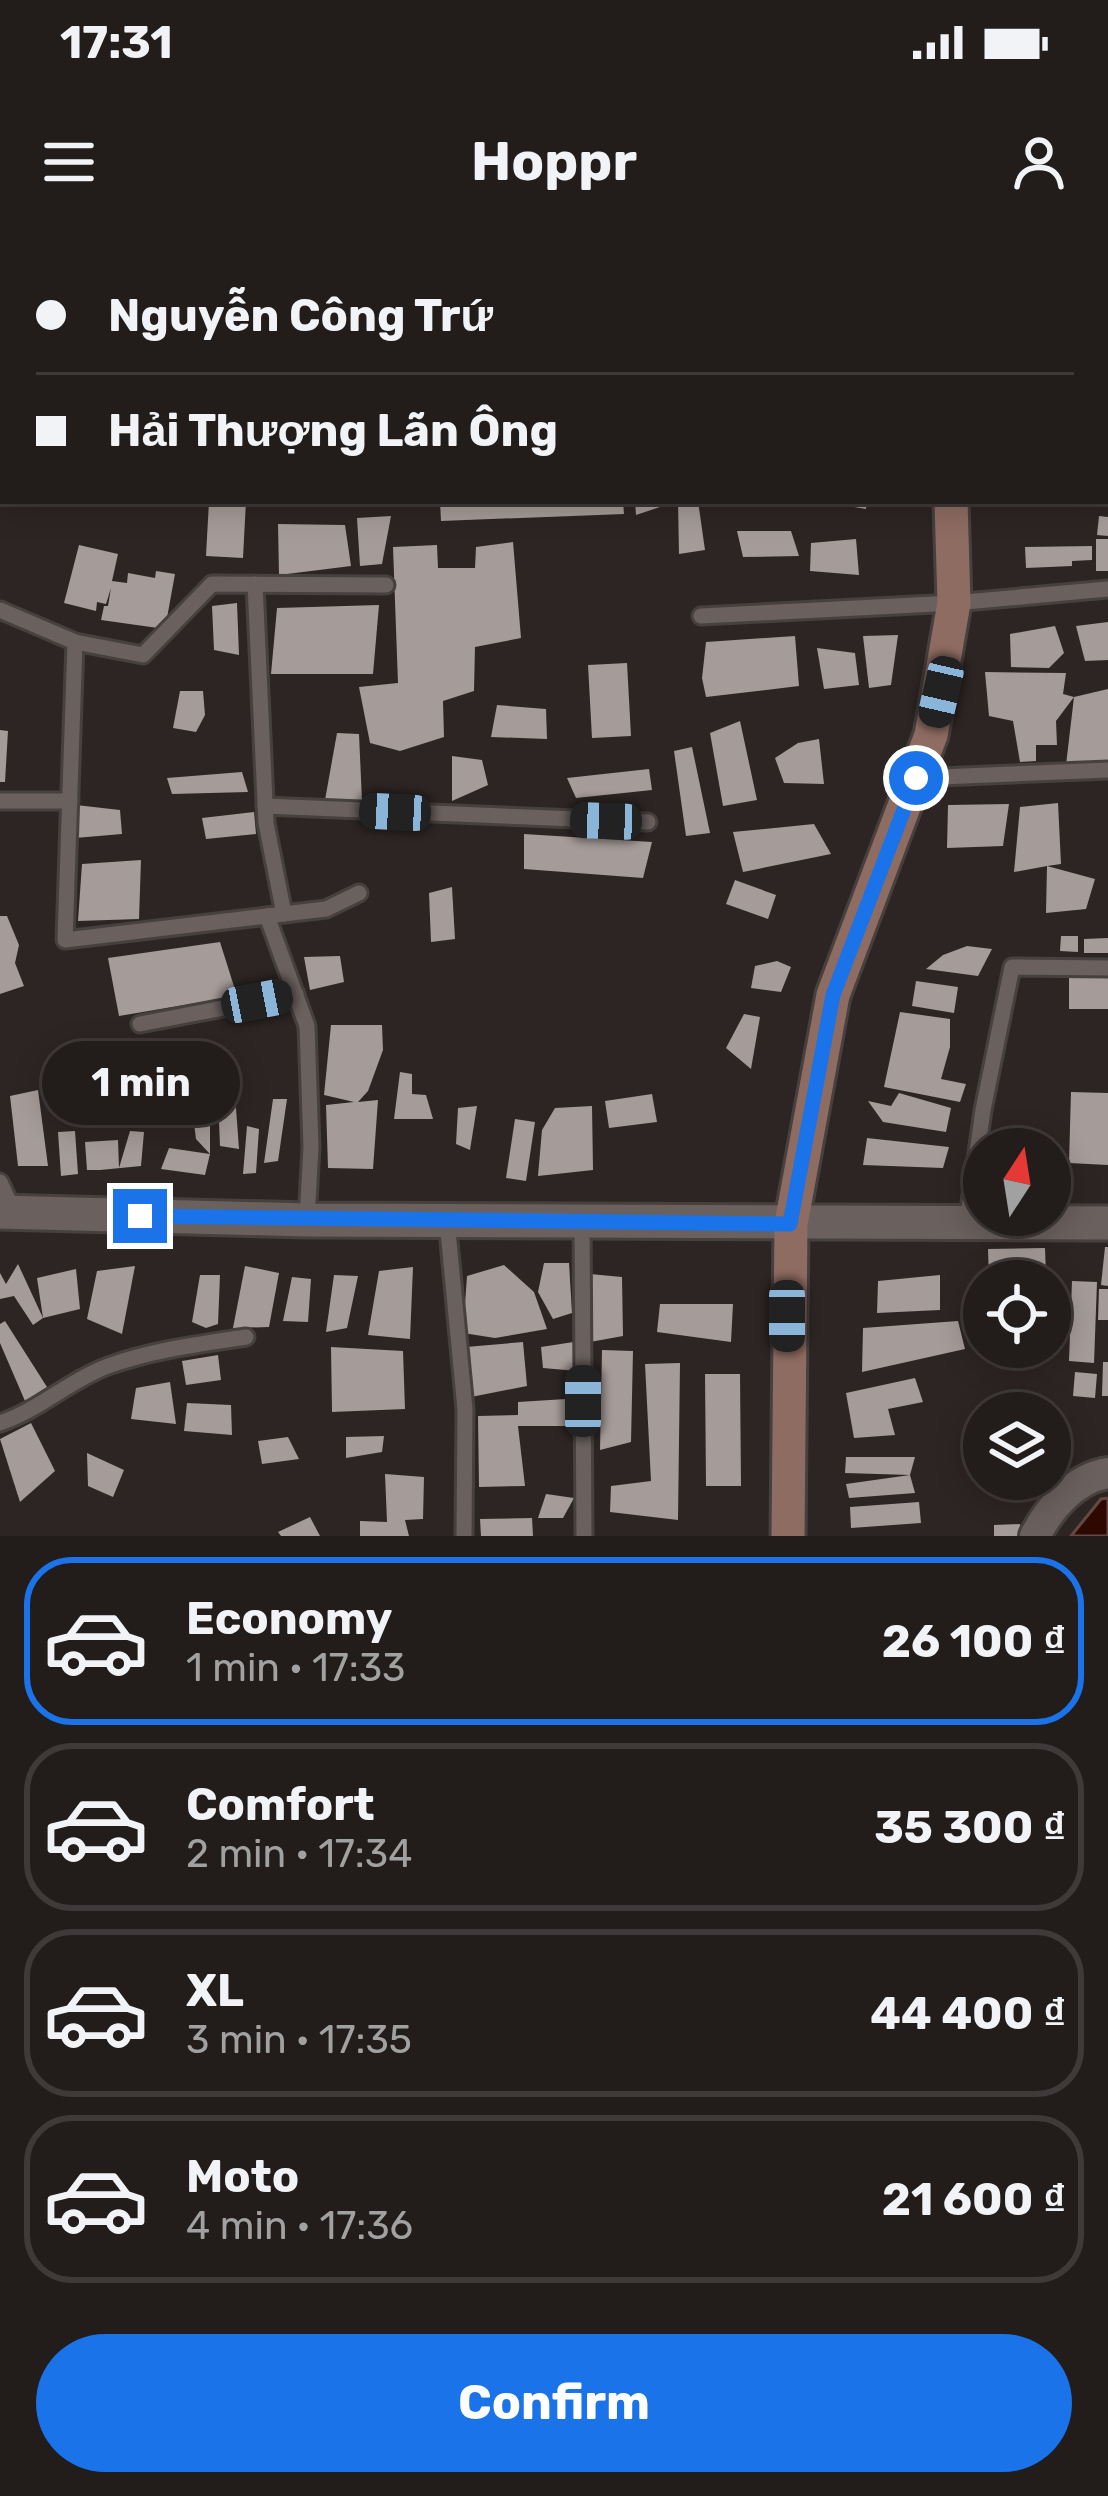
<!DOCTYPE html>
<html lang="en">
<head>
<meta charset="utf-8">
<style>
	:root { --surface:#221c1a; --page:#2e2927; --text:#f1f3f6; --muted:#a2a1a2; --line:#3f3a39; --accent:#1a73e8 }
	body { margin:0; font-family:Rubik,sans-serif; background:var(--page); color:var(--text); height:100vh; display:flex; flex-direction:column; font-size:45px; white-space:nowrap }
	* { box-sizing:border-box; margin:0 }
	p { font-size:39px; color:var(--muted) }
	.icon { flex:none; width:66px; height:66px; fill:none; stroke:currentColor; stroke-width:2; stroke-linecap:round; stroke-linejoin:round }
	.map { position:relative; height:1296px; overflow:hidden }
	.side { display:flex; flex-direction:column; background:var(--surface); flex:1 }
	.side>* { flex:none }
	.top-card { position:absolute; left:0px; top:0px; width:1110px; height:264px; box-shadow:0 6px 30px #0003,0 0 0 3px var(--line); display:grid; align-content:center; height:264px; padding:0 36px; background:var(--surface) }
	.needle { width:78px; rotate:12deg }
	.controls { position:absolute; left:963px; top:888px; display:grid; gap:24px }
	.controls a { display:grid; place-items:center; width:108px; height:108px; border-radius:50%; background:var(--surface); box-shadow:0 6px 30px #0003,0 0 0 3px var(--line); font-size:60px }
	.end { position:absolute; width:54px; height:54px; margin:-27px; border:15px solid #1a73e8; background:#fff; box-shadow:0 0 0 6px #fff }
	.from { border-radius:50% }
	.bubble { position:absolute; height:84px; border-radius:42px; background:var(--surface); box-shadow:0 6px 30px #0003,0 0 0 3px var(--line); font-size:39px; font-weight:700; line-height:84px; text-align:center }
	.car { position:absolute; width:36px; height:72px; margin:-36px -18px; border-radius:15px; box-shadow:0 0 9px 3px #0007; background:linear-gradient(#222 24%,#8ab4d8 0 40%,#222 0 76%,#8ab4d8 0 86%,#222 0) }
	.top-card b { display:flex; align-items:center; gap:42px; height:114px; font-size:45px }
	.top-card b+b { border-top:3px solid var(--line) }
	.top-card i { width:30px; height:30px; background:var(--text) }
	ul { padding:21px 0 0; list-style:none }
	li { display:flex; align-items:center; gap:36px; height:168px; margin:0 24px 18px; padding:0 12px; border:6px solid var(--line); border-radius:48px }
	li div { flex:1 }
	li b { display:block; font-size:45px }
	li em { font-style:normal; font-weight:700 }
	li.selected { border-color:var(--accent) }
	li>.icon { width:108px; height:108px; stroke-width:1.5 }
	.button { display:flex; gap:24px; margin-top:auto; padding:24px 36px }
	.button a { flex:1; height:138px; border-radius:72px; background:var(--accent); color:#fff; font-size:48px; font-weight:700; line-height:138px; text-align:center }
	.status { display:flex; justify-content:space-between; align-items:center; height:84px; padding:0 60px; background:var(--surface); direction:ltr }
	.status svg { height:33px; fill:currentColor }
	header { display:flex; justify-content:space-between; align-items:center; height:156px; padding:0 36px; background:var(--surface); font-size:54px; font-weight:700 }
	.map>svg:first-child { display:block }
	.water { fill:#2e0801; stroke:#644843; stroke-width:3 }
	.building { fill:#a59b98 }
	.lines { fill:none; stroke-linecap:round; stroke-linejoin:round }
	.service-casing { stroke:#46403e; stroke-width:21 }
	.minor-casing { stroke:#46403e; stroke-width:36 }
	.tertiary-casing { stroke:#46403e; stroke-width:39 }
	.secondary-casing { stroke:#46403e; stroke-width:39 }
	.service { stroke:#6a605e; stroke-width:15 }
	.minor { stroke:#6a605e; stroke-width:30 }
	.tertiary { stroke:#6a605e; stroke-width:33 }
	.secondary { stroke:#8f6c62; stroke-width:33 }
	.route { stroke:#1a73e8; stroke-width:15 }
</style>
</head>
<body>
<div class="status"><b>17:31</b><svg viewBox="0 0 49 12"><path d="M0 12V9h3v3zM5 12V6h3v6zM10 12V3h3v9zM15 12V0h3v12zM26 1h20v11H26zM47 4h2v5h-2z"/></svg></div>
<header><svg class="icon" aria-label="menu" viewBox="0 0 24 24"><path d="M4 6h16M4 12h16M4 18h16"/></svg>Hoppr<svg class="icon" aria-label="person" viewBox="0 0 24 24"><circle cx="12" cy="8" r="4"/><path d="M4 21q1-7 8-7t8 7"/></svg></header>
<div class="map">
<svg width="1108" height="1296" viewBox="0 0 1108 1296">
	<rect width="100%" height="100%" fill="#2d2523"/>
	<path class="water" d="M1108 1258V1296H1071L1101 1259Z"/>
	<g class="building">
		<path d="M209 261H246L243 318 206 316Z"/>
		<path d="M440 261H623L624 274 441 281Z"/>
		<path d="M635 261H675V262L636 275Z"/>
		<path d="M678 261H698L705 310 679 314Z"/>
		<path d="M818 261H867L866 269Z"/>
		<path d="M391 276 382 324 360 326 357 278Z"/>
		<path d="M1099 276 1108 277V296L1097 295Z"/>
		<path d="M278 284 345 285 351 326 279 335Z"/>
		<path d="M737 291H791L799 316 743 317Z"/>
		<path d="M856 299 859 335 810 331 811 303Z"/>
		<rect x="1096" y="299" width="12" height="32"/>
		<path d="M513 302 521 398 475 407 474 451 443 461 444 497 400 511 370 503 359 447 398 443 393 307 437 305 438 328H475L476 307Z"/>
		<path d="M79 305 118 314 112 341 127 343 128 333 155 338 156 331 175 334 165 389 101 380 104 366H108L111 348 106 364 97 362 96 371 64 363Z"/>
		<path d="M1092 306V320L1072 321V326L1026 328 1025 307Z"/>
		<path d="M237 363 239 415 214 410 212 366Z"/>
		<path d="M379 365 373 434H271L277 368Z"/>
		<path d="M1108 382V420L1085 421 1076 386Z"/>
		<path d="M1055 386 1064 413 1049 428 1011 427 1010 394Z"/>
		<path d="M898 395 891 445 869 448 863 396Z"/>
		<path d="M795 396 799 446 706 457 702 438 706 402Z"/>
		<path d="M817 408 855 413 859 445 824 449Z"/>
		<path d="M627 423 631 496 592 498 588 425Z"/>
		<path d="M985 432 1066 433 1063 454 1074 457 1108 449V521L1066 525 1074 457 1056 481 1057 505H1036V521L1020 522 1013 481 989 476Z"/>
		<path d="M180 451H203L205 475 196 492 173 488Z"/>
		<path d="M497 465 546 469 547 499 491 497Z"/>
		<path d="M740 481 757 560 723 566 710 493Z"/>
		<path d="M0 490 8 491 5 542H0Z"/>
		<path d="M337 493 359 494 362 561 325 560Z"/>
		<path d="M819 499 824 544 784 543 775 518 798 503Z"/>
		<path d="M692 507 710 593 686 596 674 511Z"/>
		<path d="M452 516 482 520 488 545 452 561Z"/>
		<path d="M649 529 652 550 576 558 567 538Z"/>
		<path d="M242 532 248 552 172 554 167 538Z"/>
		<path d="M1058 563 1061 624 1047 626 1095 639 1086 669 1046 673 1047 626 1014 632 1020 567Z"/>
		<path d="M1009 564 1003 606 947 608 948 565Z"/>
		<path d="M76 565 120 570 122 594 75 598Z"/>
		<path d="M254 572 256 594 206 599 202 578Z"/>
		<path d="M814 584 831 614 743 632 733 592Z"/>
		<path d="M524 594 652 602 643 638 524 629Z"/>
		<path d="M141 620 139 679 78 681 82 624Z"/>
		<path d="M735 640 776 655 768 679 726 664Z"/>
		<path d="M452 647 455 699 431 702 429 653Z"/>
		<path d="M0 676H7L19 705 15 723 24 746 0 754Z"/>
		<path d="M1061 696H1078V712L1060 711Z"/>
		<path d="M1108 698V713H1084V699Z"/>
		<path d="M220 702 237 756 119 776 108 718Z"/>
		<path d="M967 706 992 709 978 736 926 729 943 715Z"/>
		<path d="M340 716 344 742 310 750 304 717Z"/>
		<path d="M777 721 791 727 781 752 751 748 755 726Z"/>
		<path d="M1069 735 1108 736V769H1069Z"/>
		<path d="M916 741 958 747 954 773 912 766Z"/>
		<path d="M900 772 950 779V807L941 839 966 844 960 862 884 847Z"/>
		<path d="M744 774 760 777 751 829 726 808Z"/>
		<path d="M331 785H382L383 810 368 851 358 862 378 860 373 929 328 928 326 865 354 862 324 855Z"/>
		<path d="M84 823 91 856 57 878 49 831Z"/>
		<path d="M400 832 412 834V854L426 855 433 879H394Z"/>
		<path d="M38 850 48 926H18L10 856Z"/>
		<path d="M1071 852 1108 853V925L1069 923Z"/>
		<path d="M899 853 951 868 946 892 883 882 868 861 891 866Z"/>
		<path d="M652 854 657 882 609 888 605 861Z"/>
		<path d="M235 855 239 909 220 906 218 856Z"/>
		<path d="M273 859H287L278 921 264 923Z"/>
		<path d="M477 866 470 910 456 904 458 868Z"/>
		<path d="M592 866 593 930 538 936 542 890 555 868Z"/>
		<path d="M193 875 210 878V914L196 899Z"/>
		<path d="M515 879 535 882 526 941 506 938Z"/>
		<path d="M247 886 259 889 256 933 243 934Z"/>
		<path d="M75 891 78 934 61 936 58 892Z"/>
		<path d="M130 891 144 892 141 926 100 930H87L85 902 118 900 119 928Z"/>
		<path d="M867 898 949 907 943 928 863 925Z"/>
		<path d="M169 908 210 914 205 935 161 929Z"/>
		<path d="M1105 1007H1108V1046L1101 1045Z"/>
		<path d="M1045 1008 1046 1035 989 1041 988 1009Z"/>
		<path d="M544 1023H569L572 1073 553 1079 538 1052Z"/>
		<path d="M18 1024 43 1078 33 1085 14 1056 0 1059V1033L6 1044Z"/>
		<path d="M504 1025 534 1052 547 1089 495 1098 463 1093 467 1036Z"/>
		<path d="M135 1026 122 1094 87 1079 97 1031Z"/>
		<path d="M245 1026 279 1033 269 1087 233 1088Z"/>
		<path d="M413 1027 410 1099 368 1095 379 1031Z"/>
		<path d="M76 1029 80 1069 43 1078 37 1038Z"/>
		<path d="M590 1034 622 1037 623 1096 590 1102 586 1073Z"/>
		<path d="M200 1035H220L218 1084 206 1088 192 1082Z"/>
		<path d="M334 1035 358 1036 347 1088 326 1092Z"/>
		<path d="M940 1035V1070L877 1073 878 1041Z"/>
		<path d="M292 1037 311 1039 308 1082 283 1081Z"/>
		<path d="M1072 1041 1097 1042 1094 1123 1069 1121Z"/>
		<path d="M1050 1045 1058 1046 1053 1101H1050Z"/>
		<path d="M1099 1049H1108V1080H1098Z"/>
		<path d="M660 1064H733L731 1102 657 1092Z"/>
		<path d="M5 1081 47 1147 25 1161 0 1103V1084Z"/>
		<path d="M958 1081 965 1109 862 1132 863 1088Z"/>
		<path d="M580 1101 577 1131 543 1128 541 1107Z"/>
		<path d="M523 1102 527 1146 471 1157 466 1107Z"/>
		<path d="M331 1107 403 1111 405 1169 332 1172Z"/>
		<path d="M1019 1107H1053L1052 1116 1018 1113Z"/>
		<path d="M602 1110 633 1111 631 1202 600 1210Z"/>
		<path d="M218 1115 221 1140 186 1145 182 1121Z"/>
		<path d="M1103 1122H1108V1156H1102Z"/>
		<path d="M680 1123 678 1280 610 1272 611 1246 651 1241 645 1124Z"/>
		<path d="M1075 1132 1097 1134 1095 1158 1073 1156Z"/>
		<path d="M705 1134H740L741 1246H706Z"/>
		<path d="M915 1138 923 1162 888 1169 895 1195 854 1198 846 1153Z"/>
		<path d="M170 1142 176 1184 131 1179 136 1148Z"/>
		<path d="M566 1159 568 1186H518L525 1246 479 1247 478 1176 518 1175V1162Z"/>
		<path d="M187 1163 231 1165 232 1195 184 1191Z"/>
		<path d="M31 1183 55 1231 20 1262 0 1199Z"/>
		<path d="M384 1196 382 1212 346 1218V1197Z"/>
		<path d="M288 1197 299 1219 262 1224 258 1201Z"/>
		<path d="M87 1213 124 1230 113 1257 88 1246Z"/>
		<path d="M846 1217H915L910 1235 845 1233Z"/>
		<path d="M385 1234 424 1237 423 1279 405 1280 409 1296H360V1281L387 1282Z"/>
		<path d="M910 1235 915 1253 849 1258 846 1244Z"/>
		<path d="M546 1254 574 1258 563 1278H538Z"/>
		<path d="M919 1262 921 1283 851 1288 850 1267Z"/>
		<path d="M310 1277 320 1296H281L278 1292Z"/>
		<path d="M532 1278 533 1296H481L480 1279Z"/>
		<path d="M1020 1284V1296H994V1285Z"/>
	</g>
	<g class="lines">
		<g class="service-casing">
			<g id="service">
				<path d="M174 0V3"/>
				<path d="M0 212H3"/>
				<path d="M255 344 266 583 284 674"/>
				<path d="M0 370 75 402 143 415 212 344 386 345"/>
				<path d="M701 376 954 363 1108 349"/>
				<path d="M75 402 65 700 326 669 359 653"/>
				<path d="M916 538 1108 530"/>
				<path d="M0 561H70"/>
				<path d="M265 566 648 582"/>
				<path d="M267 676 307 786 311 907 307 980"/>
				<path d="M140 784 296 754"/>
				<path d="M0 942 14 972"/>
				<path d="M582 980 584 1296"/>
				<path d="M447 981 465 1169 464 1296"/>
				<path d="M967 984 983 870 1012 727 1108 728"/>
				<path d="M0 1183C39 1170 70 1140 108 1126 152 1110 200 1104 246 1097"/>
			</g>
		</g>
		<g class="minor-casing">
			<g id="minor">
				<path d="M0 68H3"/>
				<path d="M1035 1296C1050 1267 1075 1238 1108 1233"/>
			</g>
		</g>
		<g class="tertiary-casing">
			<path id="tertiary" d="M0 972 307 980 1108 983"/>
		</g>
		<g class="secondary-casing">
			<g id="secondary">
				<path d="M942 0V3"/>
				<path d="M788 1296 791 984 833 755 931 495 954 363 951 261"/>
			</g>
		</g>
		<use href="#service" class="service"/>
		<use href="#minor" class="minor"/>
		<use href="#tertiary" class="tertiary"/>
		<use href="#secondary" class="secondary"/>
	</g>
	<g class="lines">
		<path class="route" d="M140 976 790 984 833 755 916 538"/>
	</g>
</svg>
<div class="controls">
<a><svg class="needle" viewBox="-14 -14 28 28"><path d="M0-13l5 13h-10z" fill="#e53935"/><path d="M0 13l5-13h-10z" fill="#a2a1a2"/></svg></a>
<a><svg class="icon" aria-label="locate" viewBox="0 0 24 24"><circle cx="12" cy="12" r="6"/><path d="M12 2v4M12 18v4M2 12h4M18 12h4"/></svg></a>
<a><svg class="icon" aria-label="layers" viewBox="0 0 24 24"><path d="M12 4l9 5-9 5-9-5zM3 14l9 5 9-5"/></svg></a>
</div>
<i class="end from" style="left:916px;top:538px"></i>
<i class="end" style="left:140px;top:976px"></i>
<div class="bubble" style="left:42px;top:801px;width:198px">1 min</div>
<i class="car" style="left:941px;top:452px;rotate:193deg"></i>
<i class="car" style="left:395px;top:572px;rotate:273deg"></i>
<i class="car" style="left:606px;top:581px;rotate:272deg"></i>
<i class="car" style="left:257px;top:761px;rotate:79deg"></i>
<i class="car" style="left:787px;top:1076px;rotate:180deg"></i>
<i class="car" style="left:583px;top:1161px;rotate:0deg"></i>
<div class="top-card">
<b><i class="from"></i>Nguyễn Công Trứ</b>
<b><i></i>Hải Thượng Lãn Ông</b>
</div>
</div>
<section class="side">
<ul>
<li class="selected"><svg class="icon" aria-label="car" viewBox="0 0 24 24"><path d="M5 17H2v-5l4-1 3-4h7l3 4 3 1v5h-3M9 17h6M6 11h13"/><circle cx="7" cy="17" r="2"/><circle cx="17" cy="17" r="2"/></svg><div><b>Economy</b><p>1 min · 17:33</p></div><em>26 100 ₫</em></li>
<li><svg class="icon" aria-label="car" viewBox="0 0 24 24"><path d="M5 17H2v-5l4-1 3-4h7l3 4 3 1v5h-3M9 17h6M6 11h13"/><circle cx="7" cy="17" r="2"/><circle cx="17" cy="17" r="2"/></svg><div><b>Comfort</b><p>2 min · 17:34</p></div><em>35 300 ₫</em></li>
<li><svg class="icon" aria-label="car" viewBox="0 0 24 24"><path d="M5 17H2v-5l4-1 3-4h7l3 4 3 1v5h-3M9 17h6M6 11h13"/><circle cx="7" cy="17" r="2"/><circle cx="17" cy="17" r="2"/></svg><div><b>XL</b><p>3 min · 17:35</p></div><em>44 400 ₫</em></li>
<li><svg class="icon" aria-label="car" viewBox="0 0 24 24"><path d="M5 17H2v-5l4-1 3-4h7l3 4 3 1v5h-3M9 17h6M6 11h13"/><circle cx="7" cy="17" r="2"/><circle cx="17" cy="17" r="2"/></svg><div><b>Moto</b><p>4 min · 17:36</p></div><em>21 600 ₫</em></li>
</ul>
<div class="button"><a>Confirm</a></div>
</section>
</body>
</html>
